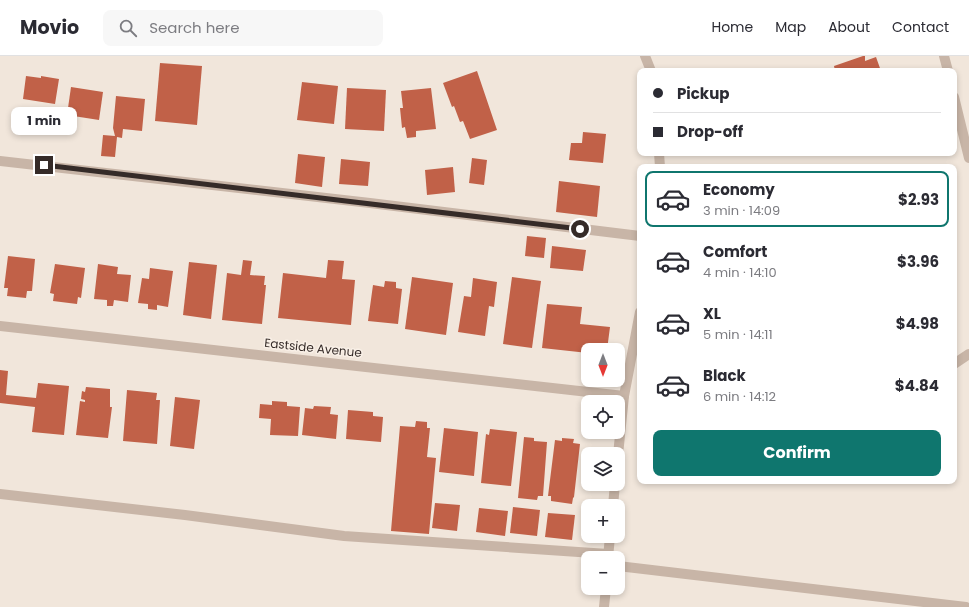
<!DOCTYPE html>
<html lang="en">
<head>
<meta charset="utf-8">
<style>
	:root { --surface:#fff; --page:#f7f7f7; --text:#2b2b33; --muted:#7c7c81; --line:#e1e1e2; --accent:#0f766e }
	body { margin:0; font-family:Poppins,sans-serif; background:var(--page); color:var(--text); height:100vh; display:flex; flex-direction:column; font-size:15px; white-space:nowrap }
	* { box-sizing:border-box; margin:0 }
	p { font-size:13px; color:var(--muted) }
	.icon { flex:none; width:22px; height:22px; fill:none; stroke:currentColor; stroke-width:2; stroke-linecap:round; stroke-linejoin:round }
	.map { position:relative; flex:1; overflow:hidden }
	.drawer { position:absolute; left:637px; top:108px; width:320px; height:320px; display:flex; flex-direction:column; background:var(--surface); border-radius:8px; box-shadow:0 2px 6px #0003 }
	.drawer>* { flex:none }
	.top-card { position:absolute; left:637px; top:12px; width:320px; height:88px; border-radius:8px; box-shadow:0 2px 6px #0003; display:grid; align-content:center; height:88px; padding:0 16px; background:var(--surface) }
	.needle { width:26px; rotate:180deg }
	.tools { position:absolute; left:581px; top:287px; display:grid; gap:8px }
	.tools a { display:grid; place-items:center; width:44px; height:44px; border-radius:8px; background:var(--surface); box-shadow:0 2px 6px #0003; font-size:20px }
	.end { position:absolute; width:18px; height:18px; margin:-9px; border:5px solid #352b28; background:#fff; box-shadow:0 0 0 2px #fff }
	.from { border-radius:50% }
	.bubble { position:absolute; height:28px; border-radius:8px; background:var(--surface); box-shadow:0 2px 6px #0003; font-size:13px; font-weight:700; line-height:28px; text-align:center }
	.top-card b { display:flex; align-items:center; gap:14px; height:38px; font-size:15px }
	.top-card b+b { border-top:1px solid var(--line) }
	.top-card i { width:10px; height:10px; background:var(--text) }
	ul { padding:7px 0 0; list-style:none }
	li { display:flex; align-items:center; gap:12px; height:56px; margin:0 8px 6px; padding:0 8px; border:2px solid transparent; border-radius:8px }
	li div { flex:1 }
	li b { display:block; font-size:15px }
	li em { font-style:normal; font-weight:700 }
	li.selected { border-color:var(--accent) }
	li>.icon { width:36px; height:36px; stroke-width:1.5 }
	.action { display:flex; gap:8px; margin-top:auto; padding:8px 16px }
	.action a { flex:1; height:46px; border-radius:8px; background:var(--accent); color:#fff; font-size:16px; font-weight:700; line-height:46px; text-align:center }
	header { display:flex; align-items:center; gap:24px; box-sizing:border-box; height:56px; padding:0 20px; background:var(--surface); border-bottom:1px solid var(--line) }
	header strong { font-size:19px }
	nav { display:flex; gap:22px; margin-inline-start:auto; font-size:14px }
	.search { width:280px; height:36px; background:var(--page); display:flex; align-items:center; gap:10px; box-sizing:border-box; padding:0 14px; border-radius:8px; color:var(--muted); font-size:15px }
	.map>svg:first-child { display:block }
	.building { fill:#c16148 }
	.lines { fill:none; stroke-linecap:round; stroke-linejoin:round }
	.minor { stroke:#c8b5a7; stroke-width:10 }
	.route { stroke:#352b28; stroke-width:5 }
	.labels { text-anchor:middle; stroke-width:3; stroke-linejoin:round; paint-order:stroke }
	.street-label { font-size:12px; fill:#352b28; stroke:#f9f0e7 }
</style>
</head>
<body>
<header>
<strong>Movio</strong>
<div class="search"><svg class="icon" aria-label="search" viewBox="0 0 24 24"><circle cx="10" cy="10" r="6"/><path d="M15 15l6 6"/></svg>Search here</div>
<nav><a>Home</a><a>Map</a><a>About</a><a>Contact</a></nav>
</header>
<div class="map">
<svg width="969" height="551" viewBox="0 0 969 551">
	<rect width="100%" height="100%" fill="#f1e6db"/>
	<g class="building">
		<path d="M863 0H865V5L876 1 881 15H835L834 10Z"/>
		<path d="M160 7 202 10 197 69 155 65Z"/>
		<path d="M477 15 497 74 470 83 463 65 460 66 454 50 452 51 443 27Z"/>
		<path d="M26 20 41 22V20L59 23 55 48 23 43Z"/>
		<path d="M302 26 338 30 334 68 297 64Z"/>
		<path d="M71 31 103 36 99 64 67 59Z"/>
		<path d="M347 32 386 34 384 75 345 73Z"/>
		<path d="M431 32 436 73 416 75V81L407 82 405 71 402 72 400 52H403L401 35Z"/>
		<path d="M116 40 145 43 142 75 123 73 122 82 117 81 115 101 101 100 103 79 115 80 113 72Z"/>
		<path d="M583 76 606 78 603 107 569 104 571 87H582Z"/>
		<path d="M298 98 325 101 322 131 295 127Z"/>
		<path d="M472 102 487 104 484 129 469 127Z"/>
		<path d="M341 103 370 106 368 130 339 128Z"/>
		<path d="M453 111 455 136 427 139 425 114Z"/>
		<path d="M559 125 600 130 597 161 556 156Z"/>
		<path d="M527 180 546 182 544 202 525 200Z"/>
		<path d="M552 190 586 194 583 215 550 212Z"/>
		<path d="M8 200 35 203 32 235H27L26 242 7 240 8 232H4Z"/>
		<path d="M243 204 252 205 250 219 265 220 264 229H266L262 268 222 264 227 217 241 219Z"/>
		<path d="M328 204 344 205 342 223 355 224 351 269 278 262 283 217 326 222Z"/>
		<path d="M189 206 217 209 211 263 183 259Z"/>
		<path d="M55 208 85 212 81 242 78 241 77 248 53 245 54 238 50 237Z"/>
		<path d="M98 208 118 211 117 218 131 219 128 246 114 244 113 250H107V244L94 243Z"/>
		<path d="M150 212 173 215 168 251 157 249V254L148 253V248L138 247 142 222 149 223Z"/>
		<path d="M412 221 453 227 446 279 405 273Z"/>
		<path d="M512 221 541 225 532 292 503 288Z"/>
		<path d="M473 222 497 226 494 251 489 250 485 280 458 276 464 240 471 241Z"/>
		<path d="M385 225 396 226V232L402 233 398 268 368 265 373 229 384 231Z"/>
		<path d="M547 248 582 251 580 268 610 271 607 294H588V297L542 292Z"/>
		<path d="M0 314 8 315 6 339 36 342 38 327 69 330 64 379 32 376 35 351 0 347Z"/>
		<path d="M86 331 110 333V351H112L108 382 76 379 80 345 85 346V344L81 343 82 335 85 336Z"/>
		<path d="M127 334 157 337 156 344H160L157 388 123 385Z"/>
		<path d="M175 341 200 344 194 393 170 390Z"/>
		<path d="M272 345 287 346V350L300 351 298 380 270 379 271 363 259 362 260 348 272 349Z"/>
		<path d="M314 350 331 351 330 358 338 359 336 383 302 379 305 352 313 353Z"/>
		<path d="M348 354 373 356V360L383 361 381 386 346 383Z"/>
		<path d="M416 365 427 366V372H430L427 401 436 402 429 478 391 475 400 370 415 371Z"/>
		<path d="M444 372 478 376 474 420 439 416Z"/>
		<path d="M490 373 517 376 511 430 481 427 486 378 489 379Z"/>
		<path d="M524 381 534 382V385L547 386 543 440H538L537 444 518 442Z"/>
		<path d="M562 382 574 383 573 387 580 388 574 441 573 442 572 448 551 445V440H548L555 384 562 385Z"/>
		<path d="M435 447 460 449 457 475 432 472Z"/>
		<path d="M513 451 540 454 537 480 510 477Z"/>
		<path d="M479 452 508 455 505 480 476 476Z"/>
		<path d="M548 457 575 459 572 484 545 481Z"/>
	</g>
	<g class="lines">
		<g class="minor">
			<path d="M645 0 651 15"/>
			<path d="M944 0 948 15"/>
			<path d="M954 41 969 102"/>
			<path d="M659 97 660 111"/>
			<path d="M0 105 370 147 640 180"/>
			<path d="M0 270 624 340"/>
			<path d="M954 308 969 298"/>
			<path d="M618 399 624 340 640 256"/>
			<path d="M0 438 185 459 344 480 608 498"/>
			<path d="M613 450 615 428"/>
			<path d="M608 502 610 480"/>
			<path d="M618 510 966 551"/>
			<path d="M604 551 606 532"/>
		</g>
	</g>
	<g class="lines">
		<path class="route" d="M44 109 580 173"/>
	</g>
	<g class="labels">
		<g class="street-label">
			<text transform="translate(313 292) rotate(6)" y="4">Eastside Avenue</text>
		</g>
	</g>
</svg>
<div class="tools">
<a><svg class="needle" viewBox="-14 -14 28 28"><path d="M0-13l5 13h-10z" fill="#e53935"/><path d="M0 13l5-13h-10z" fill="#7c7c81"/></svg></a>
<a><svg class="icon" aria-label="locate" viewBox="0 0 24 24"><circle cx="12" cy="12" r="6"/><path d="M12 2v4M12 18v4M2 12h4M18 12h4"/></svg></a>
<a><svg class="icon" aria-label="layers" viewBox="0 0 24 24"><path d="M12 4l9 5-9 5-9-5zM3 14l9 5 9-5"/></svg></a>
<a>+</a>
<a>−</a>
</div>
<i class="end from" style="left:580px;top:173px"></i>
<i class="end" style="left:44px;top:109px"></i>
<div class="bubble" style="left:11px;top:51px;width:66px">1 min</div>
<div class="top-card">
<b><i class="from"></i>Pickup</b>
<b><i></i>Drop-off</b>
</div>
<section class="drawer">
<ul>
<li class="selected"><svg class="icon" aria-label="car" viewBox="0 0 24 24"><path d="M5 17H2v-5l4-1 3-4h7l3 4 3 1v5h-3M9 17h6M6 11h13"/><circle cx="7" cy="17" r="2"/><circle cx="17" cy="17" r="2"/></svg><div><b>Economy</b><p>3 min · 14:09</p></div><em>$2.93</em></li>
<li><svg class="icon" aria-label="car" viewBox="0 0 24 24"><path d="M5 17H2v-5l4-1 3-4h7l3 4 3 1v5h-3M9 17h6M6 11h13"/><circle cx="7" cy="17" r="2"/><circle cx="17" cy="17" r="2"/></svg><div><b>Comfort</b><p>4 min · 14:10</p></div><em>$3.96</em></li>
<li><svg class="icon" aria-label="car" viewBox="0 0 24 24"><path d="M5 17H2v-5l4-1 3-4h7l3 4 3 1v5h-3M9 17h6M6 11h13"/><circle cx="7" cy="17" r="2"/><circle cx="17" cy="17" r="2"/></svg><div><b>XL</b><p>5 min · 14:11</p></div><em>$4.98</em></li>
<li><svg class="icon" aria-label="car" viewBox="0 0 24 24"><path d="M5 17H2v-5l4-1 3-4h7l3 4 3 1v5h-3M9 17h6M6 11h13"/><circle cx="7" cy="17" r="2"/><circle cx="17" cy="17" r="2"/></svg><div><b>Black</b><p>6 min · 14:12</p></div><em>$4.84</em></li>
</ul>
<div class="action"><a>Confirm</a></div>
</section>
</div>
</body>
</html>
